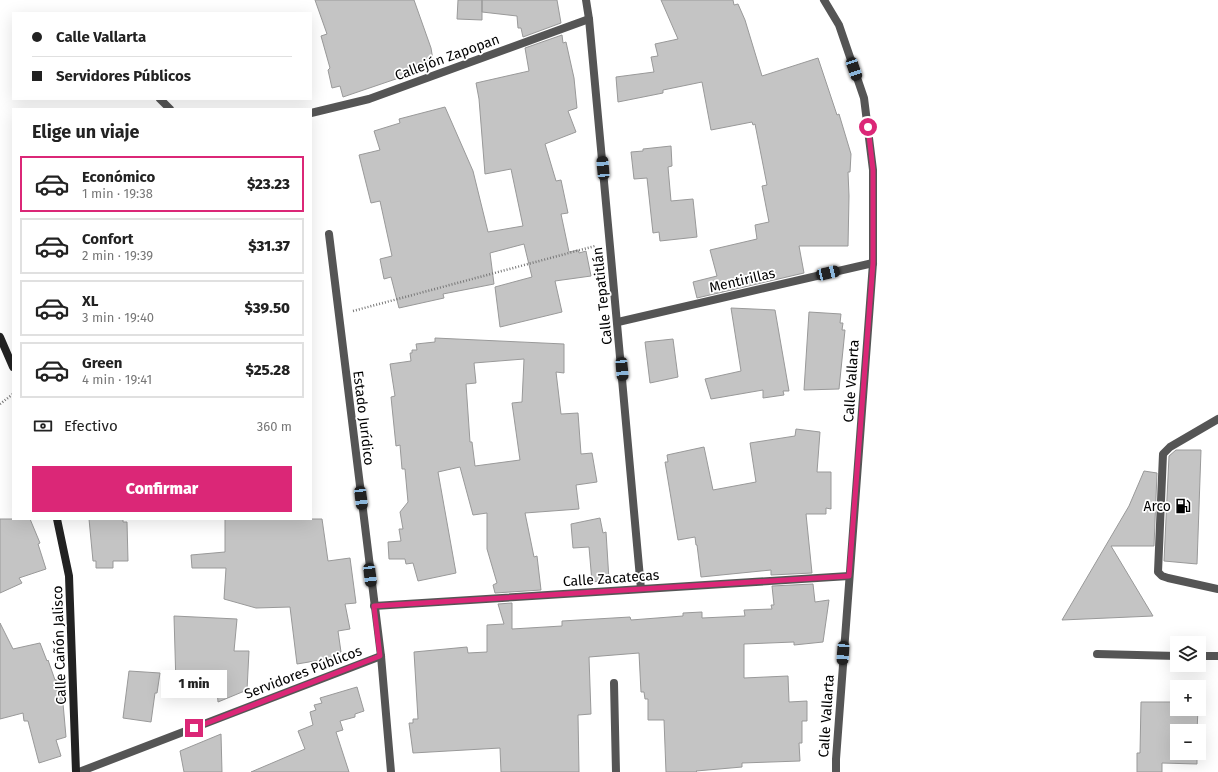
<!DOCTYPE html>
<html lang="es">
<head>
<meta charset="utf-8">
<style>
	:root { --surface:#fff; --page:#f6f6f6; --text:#222; --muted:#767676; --line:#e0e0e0; --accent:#db2777 }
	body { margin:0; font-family:"Fira Sans",sans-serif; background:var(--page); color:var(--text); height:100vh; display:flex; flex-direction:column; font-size:15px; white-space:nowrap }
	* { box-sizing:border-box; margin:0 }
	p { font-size:13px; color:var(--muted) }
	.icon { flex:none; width:22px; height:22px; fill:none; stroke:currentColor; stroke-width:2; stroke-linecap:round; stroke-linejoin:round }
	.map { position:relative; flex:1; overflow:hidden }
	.panel { position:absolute; left:12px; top:108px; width:300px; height:412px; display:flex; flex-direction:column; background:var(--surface); border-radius:0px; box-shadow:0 4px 16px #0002 }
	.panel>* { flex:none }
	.hud { position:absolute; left:12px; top:12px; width:300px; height:88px; border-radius:0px; box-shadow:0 4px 16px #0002; display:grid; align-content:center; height:88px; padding:0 20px; background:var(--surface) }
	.tools { position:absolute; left:1170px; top:636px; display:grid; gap:8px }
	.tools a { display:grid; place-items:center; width:36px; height:36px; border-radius:0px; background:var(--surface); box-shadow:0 4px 16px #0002; font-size:20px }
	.end { position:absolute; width:18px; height:18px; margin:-9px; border:5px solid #db2777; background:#fff; box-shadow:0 0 0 2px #fff }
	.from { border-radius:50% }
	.bubble { position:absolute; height:28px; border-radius:0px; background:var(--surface); box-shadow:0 4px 16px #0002; font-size:13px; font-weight:800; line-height:28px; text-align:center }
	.car { position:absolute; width:12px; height:24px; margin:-12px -6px; border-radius:5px; box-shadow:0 0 3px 1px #0007; background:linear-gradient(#222 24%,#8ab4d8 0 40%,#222 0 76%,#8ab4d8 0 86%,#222 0) }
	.hud b { display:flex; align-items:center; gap:14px; height:38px; font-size:15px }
	.hud b+b { border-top:1px solid var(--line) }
	.hud i { width:10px; height:10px; background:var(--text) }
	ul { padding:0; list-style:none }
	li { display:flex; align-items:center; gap:12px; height:56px; margin:0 8px 6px; padding:0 12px; border:2px solid var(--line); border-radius:0px }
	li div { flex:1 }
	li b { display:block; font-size:15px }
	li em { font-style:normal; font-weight:800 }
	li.selected { border-color:var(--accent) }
	li>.icon { width:36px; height:36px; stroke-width:1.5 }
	h2 { padding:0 20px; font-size:18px; line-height:48px }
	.pay { display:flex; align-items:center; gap:10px; height:44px; padding:0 20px; font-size:15px }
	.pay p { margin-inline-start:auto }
	.button { display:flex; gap:8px; margin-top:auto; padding:8px 20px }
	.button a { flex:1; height:46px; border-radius:0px; background:var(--accent); color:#fff; font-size:16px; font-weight:800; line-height:46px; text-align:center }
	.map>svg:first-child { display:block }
	.building { fill:#c4c4c4; stroke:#999; fill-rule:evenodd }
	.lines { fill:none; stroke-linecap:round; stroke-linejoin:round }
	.path { stroke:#777; stroke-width:2.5; stroke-dasharray:1 2; stroke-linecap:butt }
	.lane { stroke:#555; stroke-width:8 }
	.street { stroke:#555; stroke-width:8 }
	.secondary { stroke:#222; stroke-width:8 }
	.route { stroke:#db2777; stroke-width:5 }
	.labels { text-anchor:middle; stroke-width:3.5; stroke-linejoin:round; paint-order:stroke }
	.street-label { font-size:14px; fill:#000; stroke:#fff }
	.poi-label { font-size:14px; fill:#000; stroke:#fff; text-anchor:end }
</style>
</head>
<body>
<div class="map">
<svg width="1218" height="772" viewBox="0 0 1218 772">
	<rect width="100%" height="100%" fill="#fff"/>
	<g class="building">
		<path d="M315 0H414L431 48 434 66 343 97 340 86 332 88 328 70 330 68 321 36 327 34Z"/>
		<path d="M458 0H482V12V0H557L561 23 523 37 521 28H518L517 16 482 12V20L457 19Z"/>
		<path d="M661 0H733L734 5 738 4 745 20 762 76 818 58 837 115 839 114 851 154 850 172H848L849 196 848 246H799L804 273 697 298 693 282 717 276 710 250 757 239 755 225 769 222 762 186 767 185 755 124 753 125 752 122 711 130 702 82 663 90V93L618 102 616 77 654 72 651 57 658 56 655 44 678 39Z"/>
		<path d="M562 35 563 43 566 42 574 78 577 108 568 111 576 132 545 144 556 181 561 180 568 213 561 214 569 252 578 250 579 253 586 251 591 276 555 281 562 312 500 327 495 287 532 277 524 244 490 253 494 284 443 294 444 298 399 308 391 277 384 279 380 259 392 256 380 201 371 203 359 155 380 150 374 131 400 123 399 119 445 107 473 171 488 232 523 226 511 169 485 174 479 99 476 83 529 71 525 48Z"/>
		<path d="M671 146 672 166 668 167 671 201 693 199 697 237 660 241 659 232 653 233 647 178 634 179 631 152 643 151V149Z"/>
		<path d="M731 308 775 310 789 391H783L784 395 763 398V390L711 399 705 379 741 371Z"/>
		<path d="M809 312 841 314 840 323H843L842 330H845L839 389 804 390Z"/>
		<path d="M435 338 564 344V373L556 372 561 414 578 413 581 454 592 453 597 482 576 485 579 509 525 513 534 557 537 556 541 590 495 593 493 585 497 583 487 549V513L473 515 460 467 438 472 456 573 418 581 413 563 406 564 405 559H389L388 542 401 541 399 529H403L400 512 408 502 405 469H402L400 445 396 446 391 397 395 396 390 364 411 361 410 353H412V350H417L416 344 435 342ZM524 359 522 402 512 403 520 460 475 466 472 442H470L466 384 476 383 474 363Z"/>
		<path d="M673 339 678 377 650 383 645 342Z"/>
		<path d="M796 429 820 432 817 472H831V509L826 508V514H806L812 573 771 575V570L701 577 697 545H696L695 537 678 540 665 462H668L667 455 704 447 713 490 756 482 750 443 795 436Z"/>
		<path d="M1176 450H1201L1197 564 1164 561 1169 456Z"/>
		<path d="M1144 471 1157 473 1154 546H1111L1153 616 1062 620 1129 506Z"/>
		<path d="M600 518 603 533 606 532 609 580 592 582 589 547 573 548 571 524Z"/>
		<path d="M0 519H30L40 543 38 544 46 569 19 578 22 583 0 593Z"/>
		<path d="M89 519H123V522H127L128 561H113V568H96V561H93Z"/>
		<path d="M225 519H322L328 561 350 558 356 603 345 604 350 629 338 631 341 652 333 654V658L297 664 290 607 256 608 224 599 226 568H192L191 555 225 552Z"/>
		<path d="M813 584 815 602 829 600 823 642 794 645V642L744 644V678L788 676 789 702 807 701V721H802V743H799L800 761 742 763V767L696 771 697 772H666L664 720H648V699H645L644 692H641L639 653 589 657 591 714 578 715 579 772H501L500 748 413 753 409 723H413V719H418L414 652 467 647 468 653 487 652V625L504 624 498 604 512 603V629L562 626V621L630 617 631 620 683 616V613L702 612V618L745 616 744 610 772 609 771 605H774L772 586Z"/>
		<path d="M174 616 237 619 234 651H249L247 690 218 702 217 690 191 688 176 685Z"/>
		<path d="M0 623 13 649 40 643 47 661 48 660 55 680 59 679 62 692 66 737 56 740 61 756 39 763 28 721H24L23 713 0 719Z"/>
		<path d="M129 671 160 673 157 693H155L151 722 123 718Z"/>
		<path d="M357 687 364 711 355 714V717L340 721 343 730 336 732 349 772H251L305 749 298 731 313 725 310 712 316 710 314 705 322 703 320 698Z"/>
		<path d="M1141 702H1177V709H1198L1197 731H1177V753H1197V764L1162 763V772H1137V753H1140Z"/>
		<path d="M221 734 222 772H184L180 751Z"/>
	</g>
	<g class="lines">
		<g class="path">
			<path d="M353 311 595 246"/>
			<path d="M0 404 13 394"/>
		</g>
		<g class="lane">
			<path d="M1218 419 1170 447 1163 454 1158 572 1162 576 1168 578 1218 589"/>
			<path d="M1097 654 1177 656"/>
			<path d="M1199 656H1218"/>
		</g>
		<g class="street">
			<path d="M586 0 589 19C606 209 625 399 641 589"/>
			<path d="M824 0 839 25 864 98 873 170V263L836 759V772"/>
			<path d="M160 99 170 109"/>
			<path d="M311 113 369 99 589 19"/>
			<path d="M329 234 381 656 391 772"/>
			<path d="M618 322 873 263"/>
			<path d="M374 606 849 576"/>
			<path d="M614 683 616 772"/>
			<path d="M79 772 381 656"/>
		</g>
		<g class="secondary">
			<path d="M0 337 13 367"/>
			<path d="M57 519 69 576 76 772"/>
		</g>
	</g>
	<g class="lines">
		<path class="route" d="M194 728 380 656 374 606 849 576 873 263V170L868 127"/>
	</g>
	<defs>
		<g id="fuel-bare" transform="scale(1.2)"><path d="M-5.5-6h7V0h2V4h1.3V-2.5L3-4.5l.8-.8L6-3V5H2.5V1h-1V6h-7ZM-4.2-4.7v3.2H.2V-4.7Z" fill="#000" stroke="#fff" stroke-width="2.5" paint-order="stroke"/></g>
	</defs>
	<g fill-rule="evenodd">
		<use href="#fuel-bare" x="1183" y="506"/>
	</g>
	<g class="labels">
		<g class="street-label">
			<text transform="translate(447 57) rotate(-20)" y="5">Callejón Zapopan</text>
			<text transform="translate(742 280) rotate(-13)" y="5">Mentirillas</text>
			<text transform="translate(602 296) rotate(-96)" y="5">Calle Tepatitlán</text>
			<text transform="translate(851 381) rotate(-86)" y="5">Calle Vallarta</text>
			<text transform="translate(364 418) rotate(83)" y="5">Estado Jurídico</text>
			<text transform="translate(611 578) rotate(-4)" y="5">Calle Zacatecas</text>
			<text transform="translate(59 645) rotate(-92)" y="5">Calle Cañón Jalisco</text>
			<text transform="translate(303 672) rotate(-21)" y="5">Servidores Públicos</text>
			<text transform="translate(826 716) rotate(-86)" y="5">Calle Vallarta</text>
		</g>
		<g class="poi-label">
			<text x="1171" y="511">Arco</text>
		</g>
	</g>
</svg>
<div class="tools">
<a><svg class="icon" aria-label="layers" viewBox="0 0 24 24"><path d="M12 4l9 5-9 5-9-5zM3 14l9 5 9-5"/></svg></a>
<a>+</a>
<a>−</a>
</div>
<i class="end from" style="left:868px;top:127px"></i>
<i class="end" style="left:194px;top:728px"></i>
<div class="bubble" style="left:161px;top:670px;width:66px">1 min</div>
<i class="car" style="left:854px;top:69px;rotate:161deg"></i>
<i class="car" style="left:603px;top:168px;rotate:355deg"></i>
<i class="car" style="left:828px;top:273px;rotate:77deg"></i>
<i class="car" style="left:622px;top:369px;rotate:175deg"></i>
<i class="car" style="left:361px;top:498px;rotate:173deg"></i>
<i class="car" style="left:370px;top:575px;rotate:173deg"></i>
<i class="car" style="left:843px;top:653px;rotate:184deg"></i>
<div class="hud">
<b><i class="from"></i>Calle Vallarta</b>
<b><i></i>Servidores Públicos</b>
</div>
<section class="panel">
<h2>Elige un viaje</h2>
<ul>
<li class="selected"><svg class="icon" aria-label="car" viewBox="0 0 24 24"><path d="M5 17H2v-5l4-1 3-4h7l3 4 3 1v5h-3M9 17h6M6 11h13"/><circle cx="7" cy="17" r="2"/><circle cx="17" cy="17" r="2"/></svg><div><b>Económico</b><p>1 min · 19:38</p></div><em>$23.23</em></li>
<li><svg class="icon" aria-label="car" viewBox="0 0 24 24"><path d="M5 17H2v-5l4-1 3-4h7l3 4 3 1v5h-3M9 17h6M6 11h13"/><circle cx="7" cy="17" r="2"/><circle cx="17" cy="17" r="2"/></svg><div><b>Confort</b><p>2 min · 19:39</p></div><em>$31.37</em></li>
<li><svg class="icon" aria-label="car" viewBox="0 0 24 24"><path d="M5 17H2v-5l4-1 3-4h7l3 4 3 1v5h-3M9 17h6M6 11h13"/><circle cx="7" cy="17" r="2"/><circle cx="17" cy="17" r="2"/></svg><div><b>XL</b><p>3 min · 19:40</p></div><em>$39.50</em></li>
<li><svg class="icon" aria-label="car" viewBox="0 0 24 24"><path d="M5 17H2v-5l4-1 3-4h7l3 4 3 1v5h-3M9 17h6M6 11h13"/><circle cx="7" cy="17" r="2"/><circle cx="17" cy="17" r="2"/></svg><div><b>Green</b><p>4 min · 19:41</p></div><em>$25.28</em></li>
</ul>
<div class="pay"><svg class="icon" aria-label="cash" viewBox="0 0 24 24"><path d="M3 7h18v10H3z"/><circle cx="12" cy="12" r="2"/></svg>Efectivo<p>360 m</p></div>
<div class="button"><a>Confirmar</a></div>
</section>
</div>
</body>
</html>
